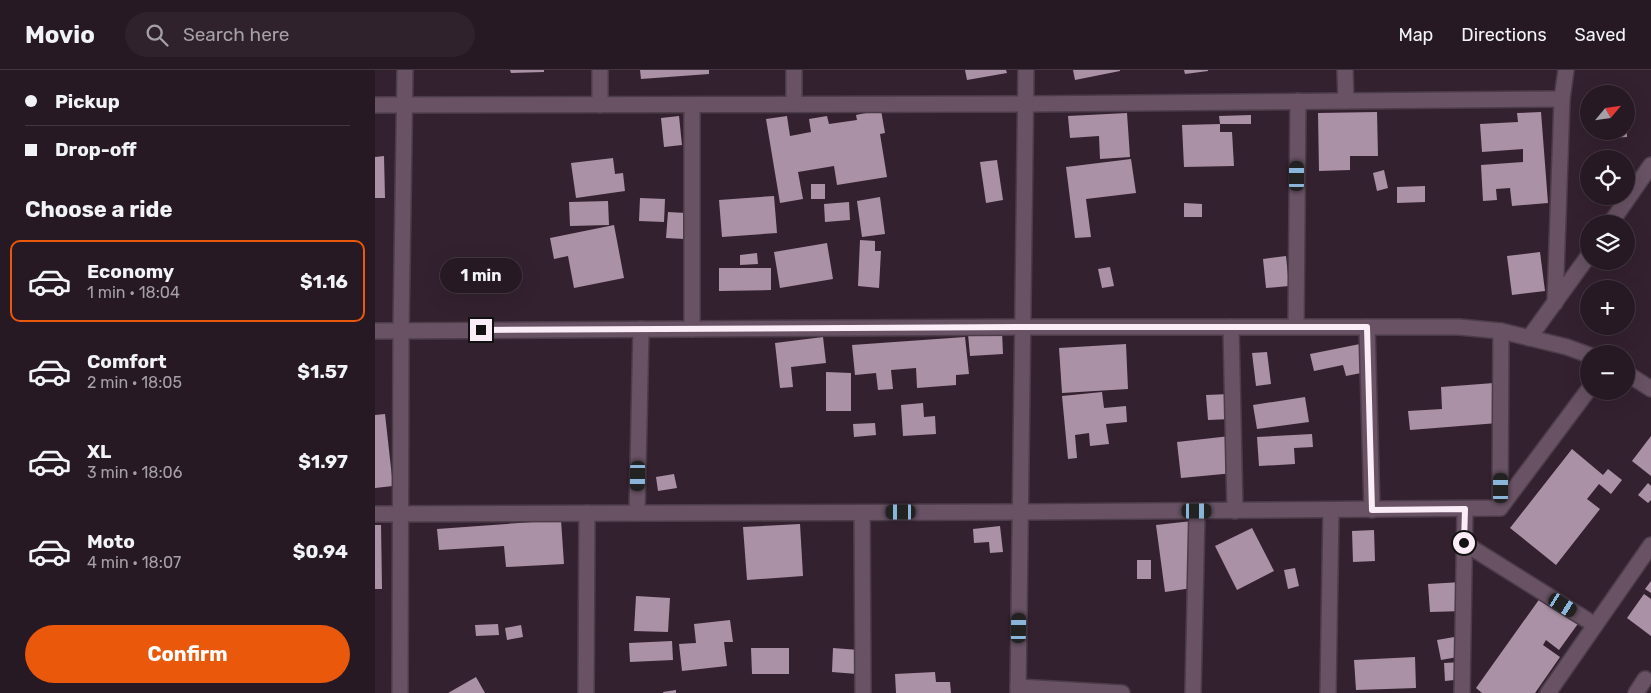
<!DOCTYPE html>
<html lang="en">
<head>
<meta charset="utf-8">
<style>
	:root { --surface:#271924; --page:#2f222c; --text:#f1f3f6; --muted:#a4a0a6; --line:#433841; --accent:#ea580c }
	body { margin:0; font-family:Rubik,sans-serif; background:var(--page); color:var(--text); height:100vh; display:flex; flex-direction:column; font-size:19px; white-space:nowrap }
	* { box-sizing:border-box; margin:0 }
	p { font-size:16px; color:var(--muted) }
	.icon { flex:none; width:28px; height:28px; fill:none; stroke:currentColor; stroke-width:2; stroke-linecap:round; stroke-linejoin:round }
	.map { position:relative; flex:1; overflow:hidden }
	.side { display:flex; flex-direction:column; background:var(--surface); width:375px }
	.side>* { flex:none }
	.top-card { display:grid; align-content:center; height:110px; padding:0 25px; background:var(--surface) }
	.needle { width:32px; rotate:61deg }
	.fabs { position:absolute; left:1205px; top:15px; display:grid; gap:10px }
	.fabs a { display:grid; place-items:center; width:55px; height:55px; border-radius:50%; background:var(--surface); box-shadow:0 5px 20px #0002,0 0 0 1px var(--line); font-size:25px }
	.end { position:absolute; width:22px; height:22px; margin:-11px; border:6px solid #faedf7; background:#111; box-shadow:0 0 0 2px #111 }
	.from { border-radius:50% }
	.bubble { position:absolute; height:35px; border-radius:18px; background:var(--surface); box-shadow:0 5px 20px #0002,0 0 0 1px var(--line); font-size:16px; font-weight:700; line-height:35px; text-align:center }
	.car { position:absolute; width:15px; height:30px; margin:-15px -8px; border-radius:6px; box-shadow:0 0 4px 1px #0007; background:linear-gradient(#222 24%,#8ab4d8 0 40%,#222 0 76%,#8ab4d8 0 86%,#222 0) }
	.top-card b { display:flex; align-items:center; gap:18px; height:48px; font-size:19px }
	.top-card b+b { border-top:1px solid var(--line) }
	.top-card i { width:12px; height:12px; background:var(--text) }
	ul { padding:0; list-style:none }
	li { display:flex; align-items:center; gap:15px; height:82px; margin:0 10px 8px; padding:0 15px; border:2px solid transparent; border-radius:10px }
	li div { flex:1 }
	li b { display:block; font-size:19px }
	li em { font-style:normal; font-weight:700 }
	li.on { border-color:var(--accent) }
	li>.icon { width:45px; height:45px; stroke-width:1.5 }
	h2 { padding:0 25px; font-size:22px; line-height:60px }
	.primary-button { display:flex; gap:10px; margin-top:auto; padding:10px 25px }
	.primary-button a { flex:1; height:58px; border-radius:30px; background:var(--accent); color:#fff; font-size:20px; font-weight:700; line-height:58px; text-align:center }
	header { display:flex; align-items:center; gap:30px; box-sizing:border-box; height:70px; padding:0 25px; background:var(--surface); border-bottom:1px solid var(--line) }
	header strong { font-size:24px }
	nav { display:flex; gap:28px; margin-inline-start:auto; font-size:18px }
	.search { width:350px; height:45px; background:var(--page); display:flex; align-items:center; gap:12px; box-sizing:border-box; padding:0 18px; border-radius:28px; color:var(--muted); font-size:19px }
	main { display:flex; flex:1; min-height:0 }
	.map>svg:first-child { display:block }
	.building { fill:#aa91a5 }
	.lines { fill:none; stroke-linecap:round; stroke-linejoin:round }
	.minor-casing { stroke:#4c3c49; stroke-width:18 }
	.minor { stroke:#685264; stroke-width:15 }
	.route { stroke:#faedf7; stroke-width:6 }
</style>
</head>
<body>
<header>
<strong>Movio</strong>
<div class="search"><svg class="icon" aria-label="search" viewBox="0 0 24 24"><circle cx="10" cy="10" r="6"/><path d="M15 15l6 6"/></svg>Search here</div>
<nav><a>Map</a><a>Directions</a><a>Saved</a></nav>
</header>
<main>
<section class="side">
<div class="top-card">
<b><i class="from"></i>Pickup</b>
<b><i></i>Drop-off</b>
</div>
<h2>Choose a ride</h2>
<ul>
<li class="on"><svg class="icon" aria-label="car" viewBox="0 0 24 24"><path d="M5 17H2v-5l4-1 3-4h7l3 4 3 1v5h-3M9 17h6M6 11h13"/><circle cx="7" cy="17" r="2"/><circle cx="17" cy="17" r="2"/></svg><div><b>Economy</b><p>1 min · 18:04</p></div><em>$1.16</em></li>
<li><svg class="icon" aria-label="car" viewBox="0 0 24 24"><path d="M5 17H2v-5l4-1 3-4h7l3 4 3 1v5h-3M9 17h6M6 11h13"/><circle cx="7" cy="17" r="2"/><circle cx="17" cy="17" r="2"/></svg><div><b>Comfort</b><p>2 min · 18:05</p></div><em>$1.57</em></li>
<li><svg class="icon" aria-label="car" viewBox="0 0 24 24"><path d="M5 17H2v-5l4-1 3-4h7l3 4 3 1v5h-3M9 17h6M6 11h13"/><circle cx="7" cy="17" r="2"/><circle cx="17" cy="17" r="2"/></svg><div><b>XL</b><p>3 min · 18:06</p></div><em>$1.97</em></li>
<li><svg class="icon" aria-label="car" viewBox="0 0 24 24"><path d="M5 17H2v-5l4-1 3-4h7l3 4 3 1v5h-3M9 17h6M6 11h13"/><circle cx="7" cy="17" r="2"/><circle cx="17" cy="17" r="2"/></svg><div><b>Moto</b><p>4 min · 18:07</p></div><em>$0.94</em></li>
</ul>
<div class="primary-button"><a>Confirm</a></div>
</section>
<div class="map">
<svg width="1276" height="623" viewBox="0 0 1276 623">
	<rect width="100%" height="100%" fill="#342130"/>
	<g class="building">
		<path d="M135 0H169V2L136 3Z"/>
		<path d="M265 0H334V4L266 9Z"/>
		<path d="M590 0H631L632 3 592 10Z"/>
		<path d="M698 0H745V1L700 10Z"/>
		<path d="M809 0H833V1L810 4Z"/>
		<path d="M506 40 510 63 505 64 512 107 462 115 459 96 423 102 428 129 405 133 391 49 412 46 415 66 436 62 434 49 452 46 454 54 482 50 481 45Z"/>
		<path d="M1002 42 1003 86H975V100L944 101 943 43Z"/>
		<path d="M1166 42 1173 133 1137 136 1135 118 1121 119 1122 130 1108 131 1106 95 1148 92V79L1107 82 1105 54 1143 52 1142 43Z"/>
		<path d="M752 43 755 87 725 89 724 66 695 68 693 46Z"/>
		<path d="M876 45V54H845L844 46Z"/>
		<path d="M304 46 307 75 289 77 286 48Z"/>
		<path d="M845 54V62H857L859 96 809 97 807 55Z"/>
		<path d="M1233 61H1252V67L1234 68Z"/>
		<path d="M9 86 10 128H0V87Z"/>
		<path d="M238 88 240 104 248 103 250 121 201 128 196 93Z"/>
		<path d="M756 89 761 123 711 129 716 167 700 168 691 97Z"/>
		<path d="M622 90 628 130 611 133 605 92Z"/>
		<path d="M1009 100 1013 118 1002 121 998 103Z"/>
		<rect x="436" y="114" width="14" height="15"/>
		<path d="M1050 116V132L1022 133V117Z"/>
		<path d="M399 126 402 163 347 167 344 130Z"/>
		<path d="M505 127 510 164 487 167 482 131Z"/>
		<path d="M265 128 290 129 289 152 264 151Z"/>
		<path d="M233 131 234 155 195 156 194 132Z"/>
		<path d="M474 132 475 150 450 152 449 134Z"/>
		<path d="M809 133 827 134V147H809Z"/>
		<path d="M293 142 311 143 310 169 291 168Z"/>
		<path d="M239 155 249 208 199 218 193 186 179 189 175 168Z"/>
		<path d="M485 170 500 171V181H506L504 218 483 216Z"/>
		<path d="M452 173 458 209 405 218 399 182Z"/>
		<path d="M1165 182 1170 221 1137 225 1132 186Z"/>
		<path d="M382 183 383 194 365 195V185Z"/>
		<path d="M911 186 914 216 891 218 888 189Z"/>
		<path d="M735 197 739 216 727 218 723 199Z"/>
		<path d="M344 198H396V220L344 221Z"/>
		<path d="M627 262 628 284 595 286 593 264Z"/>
		<path d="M448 267 451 293 416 297 418 317 405 318 400 273Z"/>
		<path d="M590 267 594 304 581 305V315L542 318 541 298 516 300 518 319 503 320 501 303 480 305 477 275Z"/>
		<path d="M751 274 753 319 687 323 684 278Z"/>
		<path d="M985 274 991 302 971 306 968 295 939 301 935 284Z"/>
		<path d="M892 282 896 314 881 316 877 283Z"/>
		<path d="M451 302 476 303V341H451Z"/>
		<path d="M1119 313 1123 353 1035 360 1033 341 1067 339 1066 317Z"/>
		<path d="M727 322 729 338 751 336 752 352 731 354 734 374 715 376 714 363 700 365 702 388 693 389 687 326Z"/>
		<path d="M855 324 856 349 833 350 831 325Z"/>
		<path d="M930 327 934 352 882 359 878 335Z"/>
		<path d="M548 333 549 347 560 346 561 364 528 366 526 335Z"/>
		<path d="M10 344 18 416 0 418V345Z"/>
		<path d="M500 353 501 365 479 367 478 354Z"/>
		<path d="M937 364 938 377 919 378 920 394 884 396 882 367Z"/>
		<path d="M855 366 859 403 806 408 802 372Z"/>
		<path d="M1276 366V406L1257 391Z"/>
		<path d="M1197 379 1228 405 1233 399 1247 410 1236 424 1224 414 1212 429 1225 439 1181 495 1135 458Z"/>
		<path d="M299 404 302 418 283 421 281 407Z"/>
		<path d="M1273 413 1276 416V430L1273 433 1263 425Z"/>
		<path d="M186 450 189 494 131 497 129 476 64 480 62 459Z"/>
		<path d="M817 451 824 517 790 522 781 455Z"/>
		<path d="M425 454 428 506 372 510 368 457Z"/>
		<path d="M0 455H6L7 519H0Z"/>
		<path d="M625 456 628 482 615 483 614 472 599 473 598 459Z"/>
		<path d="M877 458 899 501 862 520 840 476Z"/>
		<path d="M999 460 1000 491 978 492 977 461Z"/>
		<rect x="762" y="490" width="14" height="19"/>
		<path d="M920 498 924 516 913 519 909 500Z"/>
		<path d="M1276 511V523L1270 519Z"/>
		<path d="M1087 512 1089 541 1055 542 1053 514Z"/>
		<path d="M1168 524 1205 551 1184 580 1171 570 1168 575 1185 587 1160 623H1107L1101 618Z"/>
		<path d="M1269 524 1276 529V566L1252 548Z"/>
		<path d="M261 526 295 528 293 562 259 561Z"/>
		<path d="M355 550 358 572H349L352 596 307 601 304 574 321 573 319 554Z"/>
		<path d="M123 554 124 565 101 566 100 555Z"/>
		<path d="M146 555 148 567 132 570 130 558Z"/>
		<path d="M1085 566 1088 586 1066 590 1062 570Z"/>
		<path d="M297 571 298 590 255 592 254 573Z"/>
		<path d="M376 578H414V604H377Z"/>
		<path d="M458 578 484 580 482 604 457 602Z"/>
		<path d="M1040 587 1041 618 981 620 979 590Z"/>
		<path d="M1087 592 1089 609 1070 611 1069 593Z"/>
		<path d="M560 602 561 612H575L576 623H521L520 604Z"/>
		<path d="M101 607 110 623H73Z"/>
		<path d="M301 620V623H288V622Z"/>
	</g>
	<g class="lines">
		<g class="minor-casing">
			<g id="minor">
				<path d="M970 0 971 31"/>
				<path d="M419 34V0"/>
				<path d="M0 35 650 34 1187 29"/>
				<path d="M225 35V0"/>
				<path d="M317 35V259"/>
				<path d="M1235 154 1276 95"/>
				<path d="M1180 233 1187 29 1191 0"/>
				<path d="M856 257 860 441"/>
				<path d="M921 257 923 31"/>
				<path d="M992 257 997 440"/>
				<path d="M0 261 648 257H1084L1126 261 1192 277 1214 285"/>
				<path d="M1154 268 1214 185"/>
				<path d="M1251 303 1276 319"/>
				<path d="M1125 438 1126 261"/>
				<path d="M262 443 266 259"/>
				<path d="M487 443 488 623"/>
				<path d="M0 444 645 442 1125 438 1214 319"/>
				<path d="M1089 473 1220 555"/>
				<path d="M643 617 747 623"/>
				<path d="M25 623 26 261 30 0"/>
				<path d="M211 623 212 443"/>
				<path d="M643 623 651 0"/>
				<path d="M818 623 822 441"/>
				<path d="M953 623 956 440"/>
				<path d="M1087 623 1090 439"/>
				<path d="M1173 623 1276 475"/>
				<path d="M1261 623 1270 609"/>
			</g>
		</g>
		<use href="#minor" class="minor"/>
	</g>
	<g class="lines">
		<path class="route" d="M106 260 648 257H992L997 440 1090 439 1089 473"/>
	</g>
</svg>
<div class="fabs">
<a><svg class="needle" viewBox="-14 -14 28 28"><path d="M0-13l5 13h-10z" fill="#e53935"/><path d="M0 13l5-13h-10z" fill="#a4a0a6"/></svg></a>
<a><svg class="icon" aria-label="locate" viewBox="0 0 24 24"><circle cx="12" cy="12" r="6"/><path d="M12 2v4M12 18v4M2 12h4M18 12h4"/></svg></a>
<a><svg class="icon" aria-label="layers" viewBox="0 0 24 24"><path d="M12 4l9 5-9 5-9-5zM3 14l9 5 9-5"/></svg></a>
<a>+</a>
<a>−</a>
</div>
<i class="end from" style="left:1089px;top:473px"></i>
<i class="end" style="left:106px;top:260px"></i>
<div class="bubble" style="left:65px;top:188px;width:82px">1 min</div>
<i class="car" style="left:922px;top:106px;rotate:0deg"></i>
<i class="car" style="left:263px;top:406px;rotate:181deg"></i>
<i class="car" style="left:1126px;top:418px;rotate:0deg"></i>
<i class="car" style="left:822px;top:441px;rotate:90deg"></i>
<i class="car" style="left:526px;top:442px;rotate:270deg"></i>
<i class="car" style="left:1188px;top:535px;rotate:122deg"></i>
<i class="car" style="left:644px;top:558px;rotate:1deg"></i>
</div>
</main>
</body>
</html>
